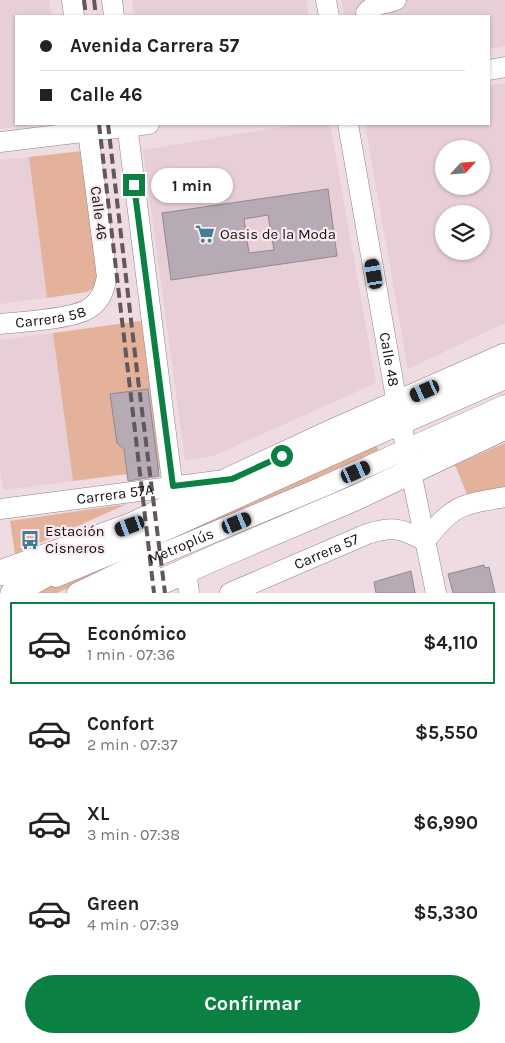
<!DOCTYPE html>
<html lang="es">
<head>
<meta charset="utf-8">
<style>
	:root { --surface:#fff; --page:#f2f2f2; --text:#222; --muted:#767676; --line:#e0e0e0; --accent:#0b8043 }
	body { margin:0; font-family:Karla,sans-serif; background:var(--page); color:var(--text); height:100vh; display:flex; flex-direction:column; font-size:19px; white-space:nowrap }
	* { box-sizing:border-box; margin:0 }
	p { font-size:16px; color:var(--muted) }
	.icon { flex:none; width:28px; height:28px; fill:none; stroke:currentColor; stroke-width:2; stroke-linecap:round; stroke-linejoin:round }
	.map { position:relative; height:593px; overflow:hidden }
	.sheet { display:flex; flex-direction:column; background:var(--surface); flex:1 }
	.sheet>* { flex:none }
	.banner { position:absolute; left:15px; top:15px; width:475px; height:110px; border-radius:0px; box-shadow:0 1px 4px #0004; display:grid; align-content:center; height:110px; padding:0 25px; background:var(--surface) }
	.needle { width:32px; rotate:64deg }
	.controls { position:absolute; left:435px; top:140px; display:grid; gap:10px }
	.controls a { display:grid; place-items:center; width:55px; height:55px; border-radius:50%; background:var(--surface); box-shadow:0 1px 4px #0004; font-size:25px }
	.end { position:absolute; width:22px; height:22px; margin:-11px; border:6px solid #0b8043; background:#fff; box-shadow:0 0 0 2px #fff }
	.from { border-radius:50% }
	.bubble { position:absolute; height:35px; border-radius:18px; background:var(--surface); box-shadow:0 1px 4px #0004; font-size:16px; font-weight:700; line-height:35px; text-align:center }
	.car { position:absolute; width:15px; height:30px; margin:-15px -8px; border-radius:6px; box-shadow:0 0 4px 1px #0007; background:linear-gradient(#222 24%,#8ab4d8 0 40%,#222 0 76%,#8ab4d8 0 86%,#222 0) }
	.banner b { display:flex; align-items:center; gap:18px; height:48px; font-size:19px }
	.banner b+b { border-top:1px solid var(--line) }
	.banner i { width:12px; height:12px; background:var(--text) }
	ul { padding:9px 0 0; list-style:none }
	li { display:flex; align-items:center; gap:15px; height:82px; margin:0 10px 8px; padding:0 15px; border:2px solid transparent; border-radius:0px }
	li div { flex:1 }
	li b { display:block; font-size:19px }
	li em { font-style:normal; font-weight:700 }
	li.current { border-color:var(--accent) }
	li>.icon { width:45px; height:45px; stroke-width:1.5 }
	.cta { display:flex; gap:10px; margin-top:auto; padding:10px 25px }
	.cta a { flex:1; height:58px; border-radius:30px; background:var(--accent); color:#fff; font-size:20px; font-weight:700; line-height:58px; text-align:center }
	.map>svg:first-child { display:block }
	.built { fill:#e7ced7; fill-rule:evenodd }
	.green { fill:#e4b29a }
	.building { fill:#b6aab5; stroke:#928791; fill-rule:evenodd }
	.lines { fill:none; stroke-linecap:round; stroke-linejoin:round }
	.minor-casing { stroke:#918187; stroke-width:21 }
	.major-casing { stroke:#918187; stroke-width:26 }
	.minor { stroke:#fff; stroke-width:20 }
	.major { stroke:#fff; stroke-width:25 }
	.rail { stroke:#62585b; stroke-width:4; stroke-dasharray:10 5; stroke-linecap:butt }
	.route { stroke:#0b8043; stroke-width:6 }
	.labels { text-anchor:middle; stroke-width:4.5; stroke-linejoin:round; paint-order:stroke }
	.street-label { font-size:15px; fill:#171214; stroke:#fbe9f0 }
	.poi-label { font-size:15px; fill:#171214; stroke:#fbe9f0; text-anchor:start }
</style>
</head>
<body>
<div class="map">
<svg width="505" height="593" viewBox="0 0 505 593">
	<rect width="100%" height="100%" fill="#eedce2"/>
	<g class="built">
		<path d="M0 0H49L52 16H16V124H43L0 129Z"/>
		<path d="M132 0H306L309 16H134Z"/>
		<path d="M341 0H505V46L489 49V16H344Z"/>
		<path d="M505 83V323L408 369 365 124H489V86ZM444 149H481V186H444ZM444 214H481V251H444Z"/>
		<path d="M300 124H330L376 383 213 456 185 460 143 150Z"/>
		<path d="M29 157 47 298 0 304V160Z"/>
		<path d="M53 333 73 481 3 490 0 469V340Z"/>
	</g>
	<g class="green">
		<path d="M82 151 99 278 95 287 87 292 47 298 29 157Z"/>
		<path d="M147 320 167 469 73 481 53 333Z"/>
		<path d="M505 443V490L468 497 455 465Z"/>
		<path d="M376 444 379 452 57 593H34Z"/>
		<path d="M127 504 15 554 10 521Z"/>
	</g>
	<g class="building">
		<path d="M328 189 337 256 171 280 162 213ZM268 215 274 250 249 253 244 219Z"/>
		<path d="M148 389 159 476 128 481 124 449 117 443 110 394Z"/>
		<path d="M484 565 485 568 489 567 495 593H453L448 574Z"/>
		<path d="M411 571 415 593H376L374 582Z"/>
	</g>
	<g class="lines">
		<g class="minor-casing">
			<g id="minor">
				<path d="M72 0 74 16"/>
				<path d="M112 0 114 16"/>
				<path d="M326 0 329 16"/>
				<path d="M366 16V13C375 2 385 5 396 0"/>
				<path d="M489 70 505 67"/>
				<path d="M127 124 175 505"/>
				<path id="s1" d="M348 124 397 404 436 593"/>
				<path d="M0 142 149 124"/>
				<path id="s2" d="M0 324C20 322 77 319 91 307 102 299 104 289 107 277L87 124"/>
				<path id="s3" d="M0 509 217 481"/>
				<path d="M186 570 189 593"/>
				<path d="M56 577 131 546 363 441 505 379"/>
				<path id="s4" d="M77 593 133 566 322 487 505 405"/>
				<path id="s5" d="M230 593 367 534C393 526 401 528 425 541 454 504 460 505 505 497"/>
			</g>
		</g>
		<g class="major-casing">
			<g id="major">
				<path d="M0 573 130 526 332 432 505 356"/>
				<path d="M13 593 71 560"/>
				<path d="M104 593 152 577"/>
				<path d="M136 593 221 555 355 498 505 427"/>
			</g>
		</g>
		<use href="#minor" class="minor"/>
		<use href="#major" class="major"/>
		<g class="rail">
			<path d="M84 0 86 16"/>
			<path d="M94 0 96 16"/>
			<path d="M99 124 154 593"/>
			<path d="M108 124 137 371 165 593"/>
		</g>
	</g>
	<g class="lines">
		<path class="route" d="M134 185 173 486 232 479 282 456"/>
	</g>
	<defs>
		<g id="supermarket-bare" transform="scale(1.5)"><path d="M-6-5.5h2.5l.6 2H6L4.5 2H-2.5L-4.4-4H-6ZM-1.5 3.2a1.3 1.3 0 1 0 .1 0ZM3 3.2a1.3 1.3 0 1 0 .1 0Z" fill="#407e94" stroke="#fbe9f0" stroke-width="2.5" paint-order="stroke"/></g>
		<g id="bus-bare" transform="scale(1.5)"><path d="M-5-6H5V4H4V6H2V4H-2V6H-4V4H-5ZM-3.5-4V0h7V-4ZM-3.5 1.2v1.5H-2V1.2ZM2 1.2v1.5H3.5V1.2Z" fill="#407e94" stroke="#fbe9f0" stroke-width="2.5" paint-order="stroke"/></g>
	</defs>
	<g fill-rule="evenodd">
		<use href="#supermarket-bare" x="205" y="234"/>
		<use href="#bus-bare" x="30" y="540"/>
	</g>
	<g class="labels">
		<g class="street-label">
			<text transform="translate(99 213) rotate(83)" y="5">Calle 46</text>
			<text dy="5" stroke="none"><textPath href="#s2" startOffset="51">Carrera 58</textPath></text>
			<text dy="5" stroke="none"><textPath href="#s1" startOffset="239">Calle 48</textPath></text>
			<text dy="5" stroke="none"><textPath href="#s3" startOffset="116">Carrera 57A</textPath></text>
			<text dy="5" stroke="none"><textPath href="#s4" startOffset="114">Metroplús</textPath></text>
			<text dy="5" stroke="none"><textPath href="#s5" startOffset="105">Carrera 57</textPath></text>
		</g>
		<g class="poi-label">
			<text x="220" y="239">Oasis de la Moda</text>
			<text x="45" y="536">Estación<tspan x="45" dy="17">Cisneros</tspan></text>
		</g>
	</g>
</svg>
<div class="controls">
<a><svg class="needle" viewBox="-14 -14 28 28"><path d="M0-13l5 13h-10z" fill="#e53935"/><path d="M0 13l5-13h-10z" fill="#767676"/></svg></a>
<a><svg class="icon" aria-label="layers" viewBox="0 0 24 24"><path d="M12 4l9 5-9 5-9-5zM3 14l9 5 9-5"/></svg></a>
</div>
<i class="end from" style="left:282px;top:456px"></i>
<i class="end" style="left:134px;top:185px"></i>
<div class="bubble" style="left:151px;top:168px;width:82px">1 min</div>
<i class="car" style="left:374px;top:274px;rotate:350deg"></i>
<i class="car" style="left:425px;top:391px;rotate:246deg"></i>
<i class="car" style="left:356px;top:472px;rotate:66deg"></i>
<i class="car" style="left:237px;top:523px;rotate:68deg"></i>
<i class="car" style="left:130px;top:526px;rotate:250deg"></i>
<div class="banner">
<b><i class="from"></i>Avenida Carrera 57</b>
<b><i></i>Calle 46</b>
</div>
</div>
<section class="sheet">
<ul>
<li class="current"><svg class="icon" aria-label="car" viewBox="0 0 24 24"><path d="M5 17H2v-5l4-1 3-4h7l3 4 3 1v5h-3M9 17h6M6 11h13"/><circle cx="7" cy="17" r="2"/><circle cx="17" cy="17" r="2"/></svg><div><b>Económico</b><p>1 min · 07:36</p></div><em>$4,110</em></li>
<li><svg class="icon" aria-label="car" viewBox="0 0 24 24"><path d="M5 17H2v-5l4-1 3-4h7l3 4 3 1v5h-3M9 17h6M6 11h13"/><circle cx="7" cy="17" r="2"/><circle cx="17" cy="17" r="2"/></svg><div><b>Confort</b><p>2 min · 07:37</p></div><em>$5,550</em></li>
<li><svg class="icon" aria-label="car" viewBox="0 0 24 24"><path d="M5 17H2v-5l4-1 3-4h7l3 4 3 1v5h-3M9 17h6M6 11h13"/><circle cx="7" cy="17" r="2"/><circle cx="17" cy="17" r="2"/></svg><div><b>XL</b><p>3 min · 07:38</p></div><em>$6,990</em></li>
<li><svg class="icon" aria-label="car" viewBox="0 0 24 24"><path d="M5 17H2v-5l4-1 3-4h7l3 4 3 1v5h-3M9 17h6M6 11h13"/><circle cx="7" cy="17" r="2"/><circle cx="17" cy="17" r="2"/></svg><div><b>Green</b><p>4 min · 07:39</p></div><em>$5,330</em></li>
</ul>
<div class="cta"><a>Confirmar</a></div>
</section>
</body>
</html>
